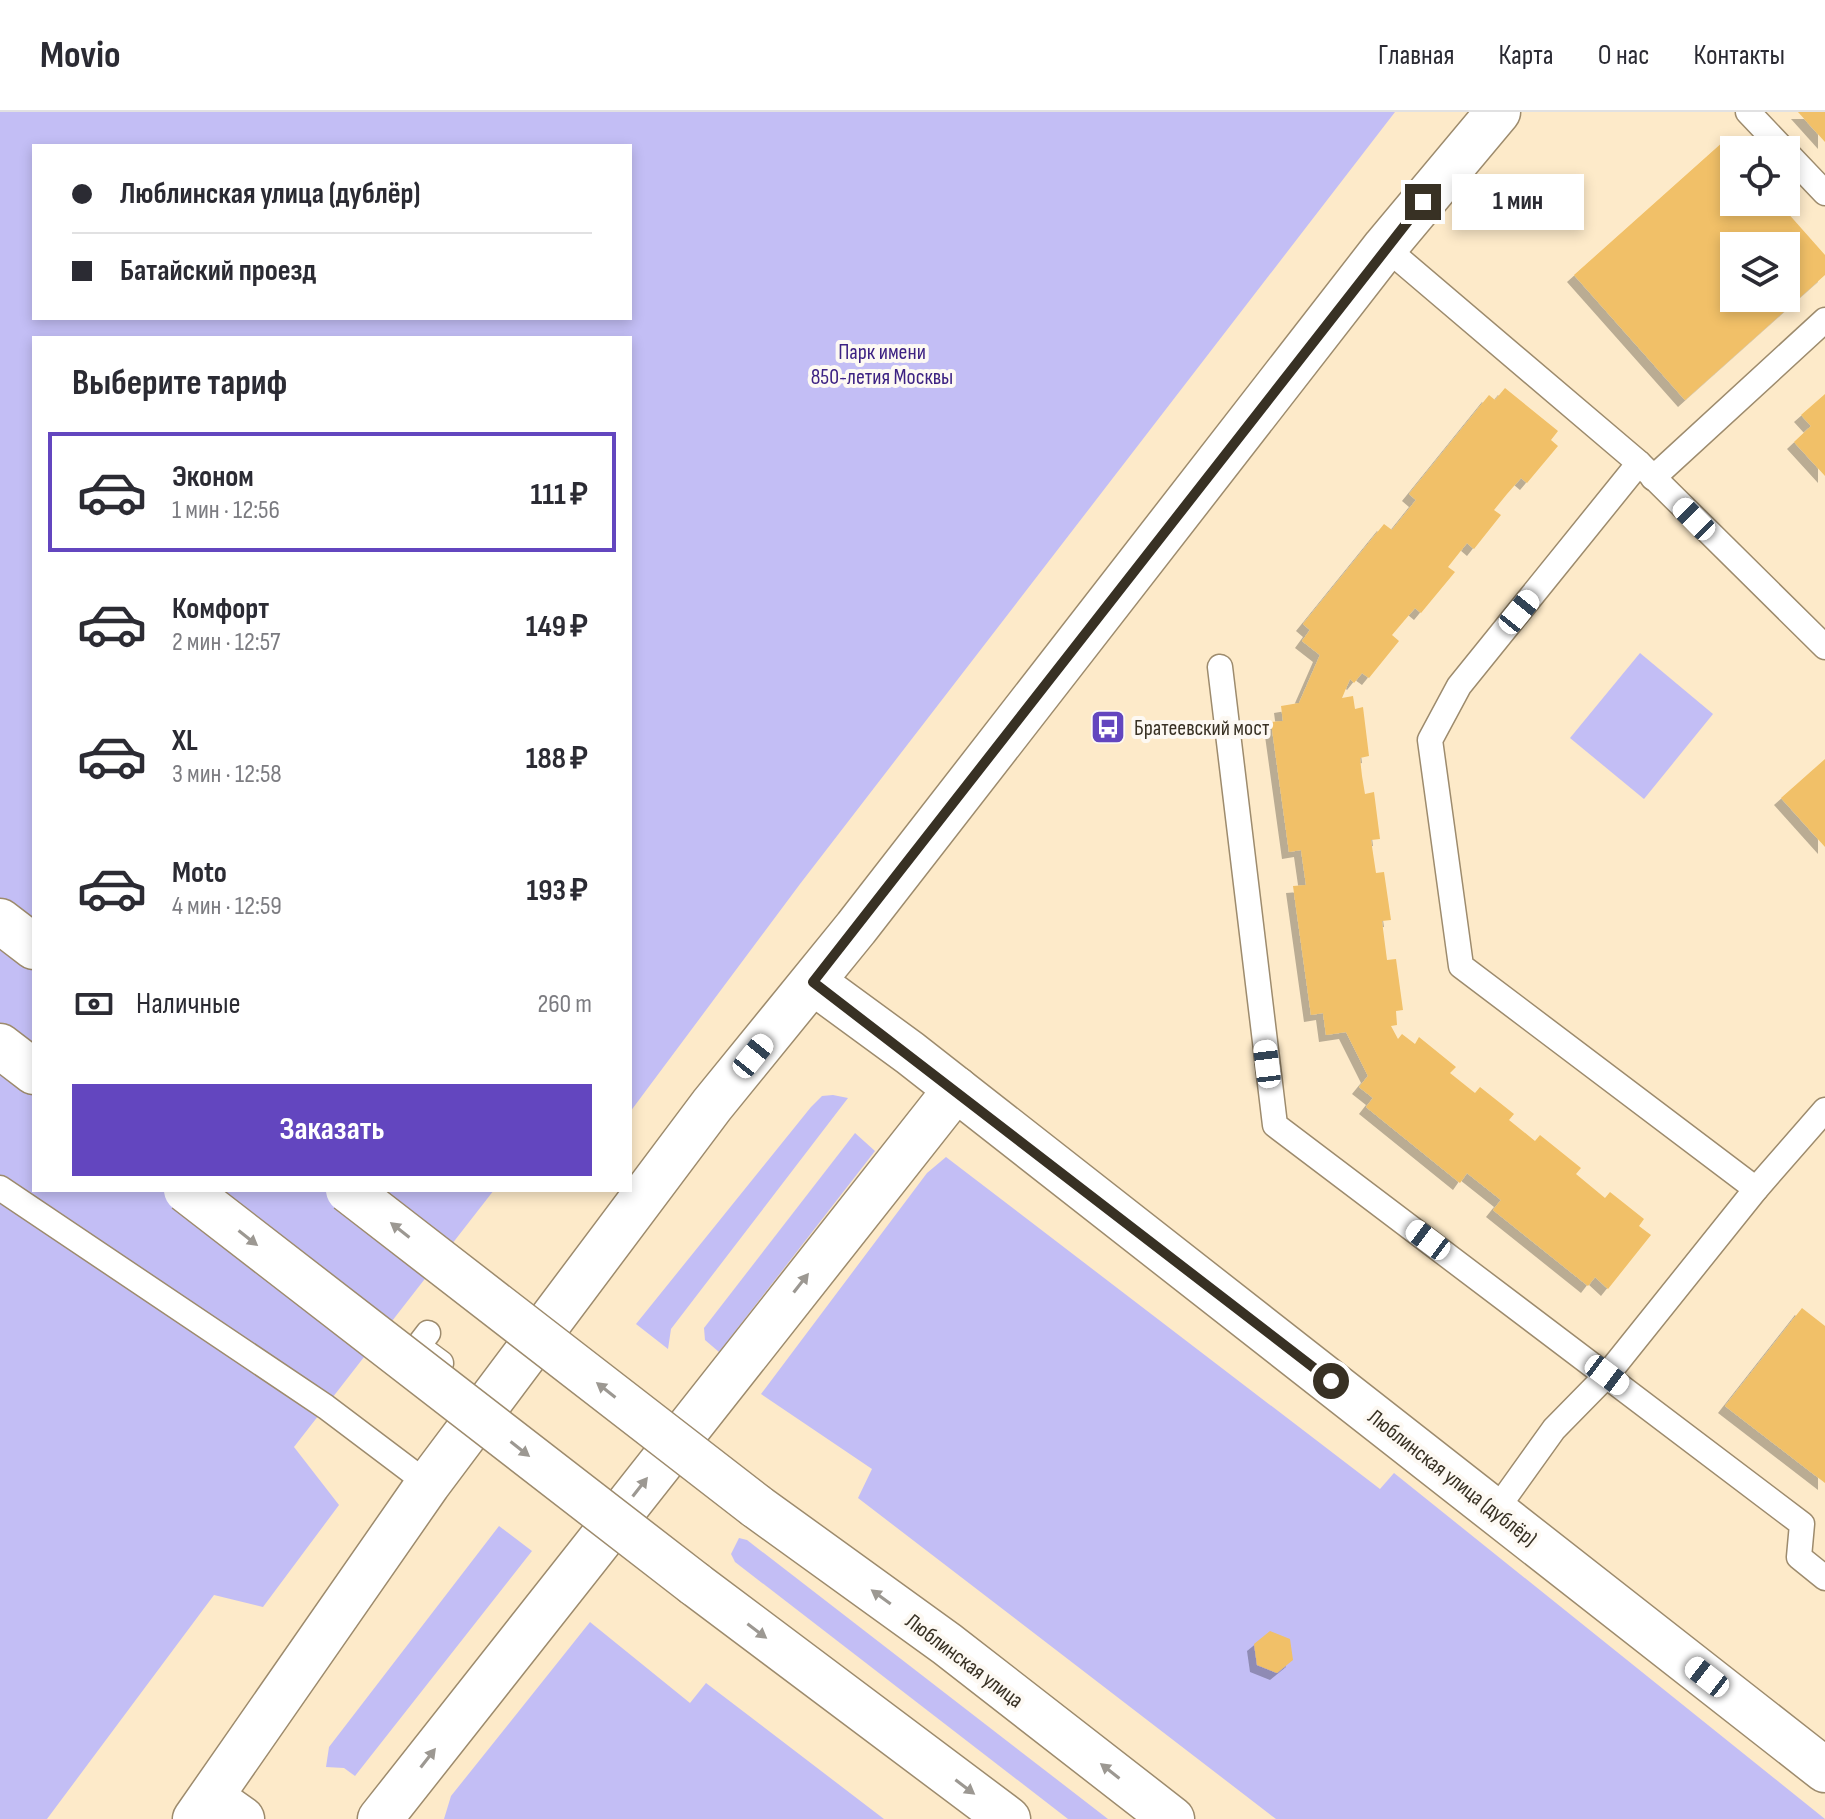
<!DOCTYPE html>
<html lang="ru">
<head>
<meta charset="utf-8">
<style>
	:root { --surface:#fff; --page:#f7f7f7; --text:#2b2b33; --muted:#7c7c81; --line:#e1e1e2; --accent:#6346bf }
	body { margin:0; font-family:"Sofia Sans Condensed",sans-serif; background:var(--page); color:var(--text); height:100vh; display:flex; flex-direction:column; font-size:30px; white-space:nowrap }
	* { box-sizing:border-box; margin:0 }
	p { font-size:26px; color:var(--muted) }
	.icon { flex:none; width:44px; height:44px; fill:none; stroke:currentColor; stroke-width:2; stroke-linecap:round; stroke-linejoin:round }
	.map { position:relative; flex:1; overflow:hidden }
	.panel { position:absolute; left:32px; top:224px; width:600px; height:856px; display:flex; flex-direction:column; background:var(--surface); border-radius:0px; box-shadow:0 4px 12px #0003 }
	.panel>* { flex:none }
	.hud { position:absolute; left:32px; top:32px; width:600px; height:176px; border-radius:0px; box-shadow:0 4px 12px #0003; display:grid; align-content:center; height:176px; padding:0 40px; background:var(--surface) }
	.fabs { position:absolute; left:1720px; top:24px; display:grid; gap:16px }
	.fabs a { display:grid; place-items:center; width:80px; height:80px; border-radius:0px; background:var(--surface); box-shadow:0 4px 12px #0003; font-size:40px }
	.end { position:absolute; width:36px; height:36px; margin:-18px; border:10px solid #383124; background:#fff; box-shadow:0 0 0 4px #fff }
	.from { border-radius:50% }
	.bubble { position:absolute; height:56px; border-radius:0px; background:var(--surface); box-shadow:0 4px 12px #0003; font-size:26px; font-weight:700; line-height:56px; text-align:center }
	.car { position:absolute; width:24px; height:48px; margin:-24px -12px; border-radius:10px; box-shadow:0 0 6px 2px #0007; background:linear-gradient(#fff 24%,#345 0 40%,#fff 0 76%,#345 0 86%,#fff 0) }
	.hud b { display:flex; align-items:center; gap:28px; height:76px; font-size:30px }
	.hud b+b { border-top:2px solid var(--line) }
	.hud i { width:20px; height:20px; background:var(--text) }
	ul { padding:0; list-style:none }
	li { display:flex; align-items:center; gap:24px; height:120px; margin:0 16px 12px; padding:0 24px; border:4px solid transparent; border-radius:0px }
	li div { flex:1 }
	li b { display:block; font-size:30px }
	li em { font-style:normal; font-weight:700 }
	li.selected { border-color:var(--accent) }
	li>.icon { width:72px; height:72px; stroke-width:1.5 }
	h2 { padding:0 40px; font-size:36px; line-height:96px }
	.pay { display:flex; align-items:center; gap:20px; height:88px; padding:0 40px; font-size:30px }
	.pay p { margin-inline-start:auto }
	.action { display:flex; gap:16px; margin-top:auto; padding:16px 40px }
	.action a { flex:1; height:92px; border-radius:0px; background:var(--accent); color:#fff; font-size:32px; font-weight:700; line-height:92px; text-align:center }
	header { display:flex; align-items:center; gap:48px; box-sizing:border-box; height:112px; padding:0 40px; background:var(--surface); border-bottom:2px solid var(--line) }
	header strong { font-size:38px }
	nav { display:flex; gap:44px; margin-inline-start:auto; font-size:28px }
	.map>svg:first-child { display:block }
	.green { fill:#c3bef5; fill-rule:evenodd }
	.building { fill:#f1c067; fill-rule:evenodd; filter:url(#shadow) }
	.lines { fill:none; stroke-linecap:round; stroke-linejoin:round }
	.service-casing { stroke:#9d8b6d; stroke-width:27 }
	.minor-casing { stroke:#9d8b6d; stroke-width:47 }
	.tertiary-casing { stroke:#9d8b6d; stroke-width:47 }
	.secondary-casing { stroke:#9d8b6d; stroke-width:47 }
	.primary-casing { stroke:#9d8b6d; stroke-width:47 }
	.service { stroke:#fff; stroke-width:24 }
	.minor { stroke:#fff; stroke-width:44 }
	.tertiary { stroke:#fff; stroke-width:44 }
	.secondary { stroke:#fff; stroke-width:44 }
	.primary { stroke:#fff; stroke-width:44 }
	.primary-bridge-casing { stroke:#9d8b6d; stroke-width:47; stroke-linecap:butt }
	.primary-bridge { stroke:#fff; stroke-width:44 }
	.oneway { fill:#9c9892 }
	.route { stroke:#383124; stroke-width:10 }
	.labels { text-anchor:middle; stroke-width:8; stroke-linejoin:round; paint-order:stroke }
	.park-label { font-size:22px; fill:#3d2283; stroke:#fdf9f3 }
	.poi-label { font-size:22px; fill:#383124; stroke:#fdf9f3; text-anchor:start }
	.street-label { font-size:22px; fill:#383124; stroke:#fdf9f3 }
</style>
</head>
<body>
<header>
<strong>Movio</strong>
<nav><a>Главная</a><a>Карта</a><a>О нас</a><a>Контакты</a></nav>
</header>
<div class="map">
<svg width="1825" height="1707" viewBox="0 0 1825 1707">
	<defs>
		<filter id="shadow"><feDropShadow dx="-7" dy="7" stdDeviation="0" flood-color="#0004"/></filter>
	</defs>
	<rect width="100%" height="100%" fill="#fdeac9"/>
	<g class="green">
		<path d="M0 0H1395L800 772 630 1000V226H34V1078H494L294 1335 339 1393 263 1495 214 1483 47 1707H0ZM34 34H630V206H34Z"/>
		<path d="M1640 541 1713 602 1644 687 1570 626Z"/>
		<path d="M833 983 848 986 671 1217 668 1237 636 1212 811 995 822 984Z"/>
		<path d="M855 1021 875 1039 719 1240 705 1228 704 1216Z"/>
		<path d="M946 1045 1380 1377 1394 1361 1825 1707H1276L858 1386 872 1357 761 1282 927 1061Z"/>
		<path d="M499 1414 532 1439 355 1664 344 1656 326 1655 329 1635Z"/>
		<path d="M739 1426 747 1428 1108 1707H1068L735 1450 731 1442Z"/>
		<path d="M590 1510 690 1591 706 1571 884 1707H444L451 1684Z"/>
	</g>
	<g class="building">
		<path d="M1798 0H1825V30Z"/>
		<path d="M1724 29 1734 41V90H1778L1825 143V163L1685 288 1574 163ZM1734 134H1786V186H1734Z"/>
		<path d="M1505 276 1558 319 1551 328 1558 334 1527 371 1521 366 1507 382 1494 398 1501 403 1474 437 1467 431 1448 455 1455 460 1421 501 1415 496 1392 523 1399 529 1369 566 1362 561 1354 571 1350 567 1342 586 1353 584 1355 597 1363 595 1369 644 1360 646 1362 664 1365 682 1374 680 1380 727 1371 728 1376 761 1384 760 1391 808 1382 809 1387 848 1396 847 1403 898 1396 899 1397 913 1391 914 1398 927 1402 922 1415 932 1419 925 1456 955 1450 961 1475 981 1480 975 1514 1002 1509 1008 1535 1029 1540 1023 1581 1056 1576 1062 1605 1086 1610 1080 1644 1107 1639 1114 1651 1123 1608 1177 1595 1165 1588 1174 1493 1098 1501 1088 1467 1061 1460 1071 1366 995 1373 986 1359 975 1368 964 1346 920 1326 923 1323 901 1311 903 1293 774 1306 773 1301 738 1289 740 1271 610 1283 609 1281 594 1299 591 1320 543 1302 529 1310 518 1303 512 1384 412 1392 418 1416 388 1409 382 1489 283 1495 288Z"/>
		<path d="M1825 282V364L1794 330 1811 314 1801 303Z"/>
		<path d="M1825 647V735L1781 686Z"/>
		<path d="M1802 1196 1825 1214V1371L1725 1294Z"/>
		<path d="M1270 1519 1290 1527 1293 1548 1277 1561 1257 1553 1254 1532Z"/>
	</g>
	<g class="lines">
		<g class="service-casing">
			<g id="service">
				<path d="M1748 0 1784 38"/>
				<path d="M1786 40 1825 81"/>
				<path d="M1385 135 1639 351 1825 535"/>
				<path d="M1639 351 1459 574 1430 628 1461 854 1756 1077"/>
				<path d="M1653 366 1825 208"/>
				<path d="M1220 555 1275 1013 1802 1412 1799 1445 1825 1466"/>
				<path d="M0 1076 326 1295 428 1372"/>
				<path d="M428 1221 418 1234 441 1251"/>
				<path d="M1496 1398 1554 1317 1607 1263 1756 1077 1825 998"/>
			</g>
		</g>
		<g class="minor-casing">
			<path id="minor" d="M380 1707 956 977"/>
		</g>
		<g class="tertiary-casing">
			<g id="tertiary">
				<path d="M813 870 910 941 1825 1658"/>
				<path d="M211 1685 242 1707"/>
			</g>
		</g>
		<g class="secondary-casing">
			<path id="secondary" d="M195 1707 428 1372 712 993 856 816 1385 135 1498 0"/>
		</g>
		<g class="primary-casing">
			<g id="primary">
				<path d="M0 809 34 835"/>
				<path d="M0 934 34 960"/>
				<path d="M756 1394 947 1532 1172 1707"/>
				<path d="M695 1472 1008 1707"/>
			</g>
		</g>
		<use href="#service" class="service"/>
		<use href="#minor" class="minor"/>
		<use href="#tertiary" class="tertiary"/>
		<use href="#secondary" class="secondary"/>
		<use href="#primary" class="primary"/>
		<g class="primary-bridge-casing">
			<g id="primary-bridge">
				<path d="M186 1078 695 1472"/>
				<path d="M348 1078 756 1394"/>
			</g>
		</g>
		<use href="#primary-bridge" class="primary-bridge"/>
	</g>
	<defs><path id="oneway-solid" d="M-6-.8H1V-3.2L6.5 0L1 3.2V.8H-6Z" transform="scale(2)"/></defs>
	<g class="oneway">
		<use href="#oneway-solid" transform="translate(400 1118) rotate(-142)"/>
		<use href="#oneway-solid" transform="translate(248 1126) rotate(38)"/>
		<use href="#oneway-solid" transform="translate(801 1171) rotate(-52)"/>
		<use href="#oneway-solid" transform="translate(606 1278) rotate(-142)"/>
		<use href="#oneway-solid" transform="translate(520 1337) rotate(38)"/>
		<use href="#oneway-solid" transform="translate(640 1375) rotate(-52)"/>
		<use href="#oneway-solid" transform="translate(881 1485) rotate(-144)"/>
		<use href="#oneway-solid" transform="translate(757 1519) rotate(37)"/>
		<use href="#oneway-solid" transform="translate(428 1646) rotate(-52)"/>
		<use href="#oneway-solid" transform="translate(1110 1659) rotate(-142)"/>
		<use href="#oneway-solid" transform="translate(965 1675) rotate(37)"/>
	</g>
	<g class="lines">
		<path class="route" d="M1331 1269 813 870 1423 90"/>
	</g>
	<defs>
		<g id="bus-square" transform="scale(1.8)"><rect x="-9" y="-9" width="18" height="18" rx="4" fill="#6346bf" stroke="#fdf9f3"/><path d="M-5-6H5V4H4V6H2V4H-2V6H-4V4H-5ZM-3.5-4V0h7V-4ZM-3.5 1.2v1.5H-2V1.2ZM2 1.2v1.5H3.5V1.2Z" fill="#fff"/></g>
	</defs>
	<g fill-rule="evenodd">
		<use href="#bus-square" x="1108" y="615"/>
	</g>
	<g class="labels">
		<g class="park-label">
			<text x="882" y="247">Парк имени<tspan x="882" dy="25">850-летия Москвы</tspan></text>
		</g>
		<g class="poi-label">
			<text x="1134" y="623">Братеевский мост</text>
		</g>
		<g class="street-label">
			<text transform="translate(1453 1365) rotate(38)" y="8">Люблинская улица (дублёр)</text>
			<text transform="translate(965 1548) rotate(37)" y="8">Люблинская улица</text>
		</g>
	</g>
</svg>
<div class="fabs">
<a><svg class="icon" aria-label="locate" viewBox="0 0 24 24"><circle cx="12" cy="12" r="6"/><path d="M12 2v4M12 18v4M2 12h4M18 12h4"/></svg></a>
<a><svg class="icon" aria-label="layers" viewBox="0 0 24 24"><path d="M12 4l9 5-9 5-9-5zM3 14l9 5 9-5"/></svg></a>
</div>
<i class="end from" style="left:1331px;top:1269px"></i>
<i class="end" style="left:1423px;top:90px"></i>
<div class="bubble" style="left:1452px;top:62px;width:132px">1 мин</div>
<i class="car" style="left:1694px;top:407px;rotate:315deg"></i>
<i class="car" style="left:1519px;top:500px;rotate:39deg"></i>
<i class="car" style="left:753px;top:944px;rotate:39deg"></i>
<i class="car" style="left:1267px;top:952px;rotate:353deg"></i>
<i class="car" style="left:1428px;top:1128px;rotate:307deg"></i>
<i class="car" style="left:1607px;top:1263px;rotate:127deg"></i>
<i class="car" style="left:1707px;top:1565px;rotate:308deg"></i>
<div class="hud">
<b><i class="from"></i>Люблинская улица (дублёр)</b>
<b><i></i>Батайский проезд</b>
</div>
<section class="panel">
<h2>Выберите тариф</h2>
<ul>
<li class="selected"><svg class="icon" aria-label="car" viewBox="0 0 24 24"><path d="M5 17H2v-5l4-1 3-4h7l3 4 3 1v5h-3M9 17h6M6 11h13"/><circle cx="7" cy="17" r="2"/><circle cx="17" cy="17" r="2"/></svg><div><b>Эконом</b><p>1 мин · 12:56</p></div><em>111 ₽</em></li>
<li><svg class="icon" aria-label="car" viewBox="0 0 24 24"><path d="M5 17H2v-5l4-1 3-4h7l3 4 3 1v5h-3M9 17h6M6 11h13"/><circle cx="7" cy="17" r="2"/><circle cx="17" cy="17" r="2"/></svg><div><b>Комфорт</b><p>2 мин · 12:57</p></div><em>149 ₽</em></li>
<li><svg class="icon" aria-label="car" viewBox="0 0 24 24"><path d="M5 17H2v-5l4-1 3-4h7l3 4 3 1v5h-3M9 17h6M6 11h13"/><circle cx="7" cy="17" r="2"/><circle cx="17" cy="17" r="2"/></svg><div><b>XL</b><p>3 мин · 12:58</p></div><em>188 ₽</em></li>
<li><svg class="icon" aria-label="car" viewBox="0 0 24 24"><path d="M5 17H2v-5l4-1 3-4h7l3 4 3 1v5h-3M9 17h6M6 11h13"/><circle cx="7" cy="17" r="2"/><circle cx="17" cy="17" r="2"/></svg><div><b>Moto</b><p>4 мин · 12:59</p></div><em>193 ₽</em></li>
</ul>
<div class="pay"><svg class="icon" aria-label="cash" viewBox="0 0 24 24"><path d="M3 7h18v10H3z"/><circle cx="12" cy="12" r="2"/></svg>Наличные<p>260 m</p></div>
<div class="action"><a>Заказать</a></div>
</section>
</div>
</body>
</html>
